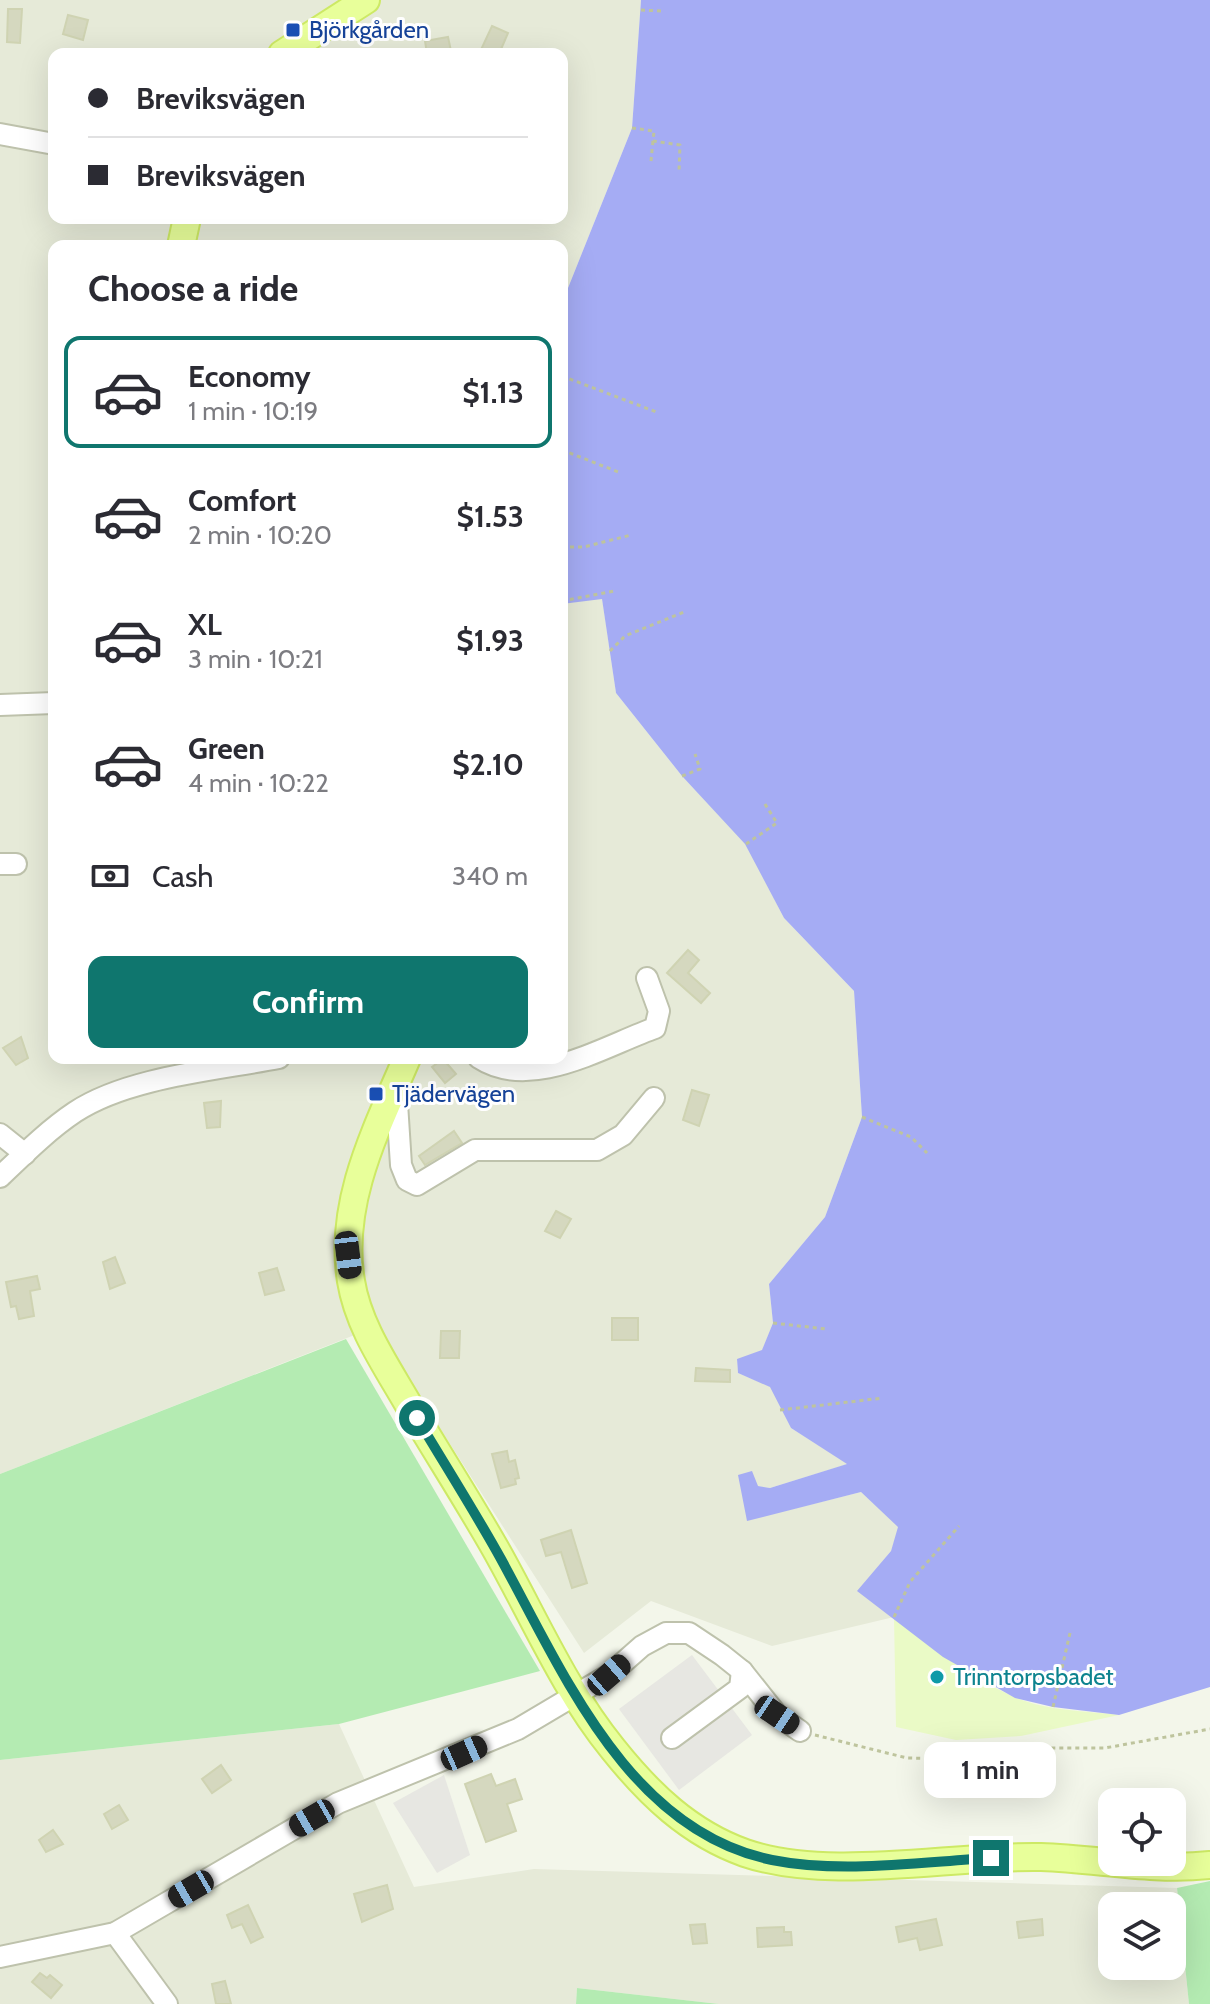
<!DOCTYPE html>
<html lang="en">
<head>
<meta charset="utf-8">
<style>
	:root { --surface:#fff; --page:#f7f7f7; --text:#2b2b33; --muted:#7c7c81; --line:#e1e1e2; --accent:#0f766e }
	body { margin:0; font-family:Cabin,sans-serif; background:var(--page); color:var(--text); height:100vh; display:flex; flex-direction:column; font-size:30px; white-space:nowrap }
	* { box-sizing:border-box; margin:0 }
	p { font-size:26px; color:var(--muted) }
	.icon { flex:none; width:44px; height:44px; fill:none; stroke:currentColor; stroke-width:2; stroke-linecap:round; stroke-linejoin:round }
	.map { position:relative; flex:1; overflow:hidden }
	.panel { position:absolute; left:48px; top:240px; width:520px; height:824px; display:flex; flex-direction:column; background:var(--surface); border-radius:16px; box-shadow:0 8px 32px #0002 }
	.panel>* { flex:none }
	.banner { position:absolute; left:48px; top:48px; width:520px; height:176px; border-radius:16px; box-shadow:0 8px 32px #0002; display:grid; align-content:center; height:176px; padding:0 40px; background:var(--surface) }
	.controls { position:absolute; left:1098px; top:1788px; display:grid; gap:16px }
	.controls a { display:grid; place-items:center; width:88px; height:88px; border-radius:16px; background:var(--surface); box-shadow:0 8px 32px #0002; font-size:40px }
	.end { position:absolute; width:36px; height:36px; margin:-18px; border:10px solid #0f766e; background:#fff; box-shadow:0 0 0 4px #fff }
	.from { border-radius:50% }
	.bubble { position:absolute; height:56px; border-radius:16px; background:var(--surface); box-shadow:0 8px 32px #0002; font-size:26px; font-weight:700; line-height:56px; text-align:center }
	.car { position:absolute; width:24px; height:48px; margin:-24px -12px; border-radius:10px; box-shadow:0 0 6px 2px #0007; background:linear-gradient(#222 24%,#8ab4d8 0 40%,#222 0 76%,#8ab4d8 0 86%,#222 0) }
	.banner b { display:flex; align-items:center; gap:28px; height:76px; font-size:30px }
	.banner b+b { border-top:2px solid var(--line) }
	.banner i { width:20px; height:20px; background:var(--text) }
	ul { padding:0; list-style:none }
	li { display:flex; align-items:center; gap:24px; height:112px; margin:0 16px 12px; padding:0 24px; border:4px solid transparent; border-radius:16px }
	li div { flex:1 }
	li b { display:block; font-size:30px }
	li em { font-style:normal; font-weight:700 }
	li.selected { border-color:var(--accent) }
	li>.icon { width:72px; height:72px; stroke-width:1.5 }
	h2 { padding:0 40px; font-size:36px; line-height:96px }
	.pay { display:flex; align-items:center; gap:20px; height:88px; padding:0 40px; font-size:30px }
	.pay p { margin-inline-start:auto }
	.cta { display:flex; gap:16px; margin-top:auto; padding:16px 40px }
	.cta a { flex:1; height:92px; border-radius:16px; background:var(--accent); color:#fff; font-size:32px; font-weight:700; line-height:92px; text-align:center }
	.map>svg:first-child { display:block }
	.residential { fill:#e6ead8; fill-rule:evenodd }
	.green { fill:#b4ebb2 }
	.sand { fill:#eafac6 }
	.parking { fill:#e7e7e2 }
	.water { fill:#a5acf4 }
	.building { fill:#d5d8bf; stroke:#cfd3b2; stroke-width:2 }
	.lines { fill:none; stroke-linecap:round; stroke-linejoin:round }
	.minor-casing { stroke:#bec2ac; stroke-width:24 }
	.major-casing { stroke:#cde965; stroke-width:30 }
	.path { stroke:#bec49d; stroke-width:3; stroke-dasharray:4 4; stroke-linecap:butt }
	.minor { stroke:#fff; stroke-width:20 }
	.major { stroke:#e8ff9a; stroke-width:26 }
	.route { stroke:#0f766e; stroke-width:10 }
	.transit-dot { fill:#1a4fb4; stroke:#fff; stroke-width:3 }
	.culture-dot { fill:#0f9aa8; stroke:#fff; stroke-width:3 }
	.labels { text-anchor:middle; stroke-width:6; stroke-linejoin:round; paint-order:stroke }
	.transit-label { font-size:24px; fill:#164399; stroke:#fff; text-anchor:start }
	.culture-label { font-size:24px; fill:#0d838f; stroke:#fff; text-anchor:start }
</style>
</head>
<body>
<div class="map">
<svg width="1210" height="2004" viewBox="0 0 1210 2004">
	<rect width="100%" height="100%" fill="#f3f6ea"/>
	<g class="residential">
		<path d="M0 0H641L632 128 562 303V246H54V1058H562V604L602 598 616 693 682 776 746 844 784 918 854 991 862 1117 825 1217 769 1284 773 1323 762 1351 737 1360 738 1373 771 1387 791 1428 848 1464 770 1488 758 1486 748 1520 861 1492 899 1527 891 1551 858 1591 894 1617 772 1646 651 1601 584 1653 375 1327 0 1474ZM54 54H562V218H54Z"/>
		<path d="M339 1724 414 1887 534 1869 1177 1888 1189 2004H719L577 1988 576 2004H0V1760ZM1112 1906H1172V1966H1112Z"/>
	</g>
	<g class="green">
		<path d="M346 1339 540 1671 339 1724 0 1760V1474Z"/>
		<path d="M1210 1881V2004H1189L1177 1888Z"/>
		<path d="M577 1988 719 2004H576Z"/>
	</g>
	<path class="sand" d="M894 1617C931 1647 970 1677 1014 1697 1046 1711 1085 1711 1119 1715L1021 1736 956 1740 896 1727Z"/>
	<g class="parking">
		<path d="M692 1655 752 1735 679 1790 619 1709Z"/>
		<path d="M444 1775 470 1855 437 1873 393 1803Z"/>
	</g>
	<path class="water" d="M641 0H1210V1687L1119 1715 1053 1707 1015 1698 943 1657 857 1591 891 1551 898 1527 861 1492 747 1521 738 1475 752 1471 758 1486 770 1488 847 1464 791 1428 770 1387 738 1373 737 1359 762 1350 773 1323 769 1284 825 1217 862 1117 854 991 784 918 745 844 682 776 616 693 602 599 562 604V303L632 128Z"/>
	<g class="building">
		<path d="M8 9H22L20 43 7 42Z"/>
		<path d="M68 15 88 20 83 40 63 34Z"/>
		<path d="M492 26 508 33 499 54H479Z"/>
		<path d="M448 37 451 51 427 54 425 41Z"/>
		<path d="M688 950 699 960 688 973 710 993 701 1003 667 973Z"/>
		<path d="M21 1037 28 1058 16 1065 3 1048Z"/>
		<path d="M443 1059 456 1074 445 1083 432 1067Z"/>
		<path d="M692 1090 709 1095 699 1126 683 1120Z"/>
		<path d="M221 1101 220 1127 207 1128 204 1103Z"/>
		<path d="M454 1131 462 1143 425 1165 419 1156Z"/>
		<path d="M556 1211 571 1219 560 1238 545 1231Z"/>
		<path d="M115 1257 125 1283 110 1289 103 1262Z"/>
		<path d="M277 1268 284 1290 265 1295 259 1273Z"/>
		<path d="M37 1276 40 1289 30 1291 34 1316 19 1319 16 1306 11 1307 6 1282Z"/>
		<rect x="612" y="1318" width="26" height="22"/>
		<path d="M441 1331H460L459 1358H440Z"/>
		<path d="M696 1368 730 1370V1382L695 1381Z"/>
		<path d="M507 1451 509 1462 515 1460 519 1478 515 1479 516 1484 501 1488 492 1454Z"/>
		<path d="M571 1530 587 1583 572 1588 561 1552 546 1556 541 1540Z"/>
		<path d="M221 1765 231 1780 212 1793 202 1779Z"/>
		<path d="M491 1774 496 1786 515 1779 522 1799 507 1804 516 1831 486 1842 465 1784Z"/>
		<path d="M119 1805 128 1820 112 1829 104 1814Z"/>
		<path d="M53 1830 63 1844 46 1852 39 1840Z"/>
		<path d="M387 1885 393 1909 362 1922 354 1894Z"/>
		<path d="M248 1905 263 1937 251 1943 242 1924 232 1928 227 1915Z"/>
		<path d="M936 1919 942 1945 920 1950 917 1938 899 1942 896 1927Z"/>
		<path d="M1042 1919 1043 1935 1019 1938 1017 1922Z"/>
		<path d="M705 1924 707 1943 693 1944 690 1925Z"/>
		<path d="M784 1927V1932H791L792 1945 758 1947 757 1928Z"/>
		<path d="M40 1973 47 1978 50 1975 62 1985 51 1998 32 1982Z"/>
		<path d="M225 1981 231 2004H216L212 1984Z"/>
	</g>
	<g class="lines">
		<g class="minor-casing">
			<g id="minor">
				<path d="M0 134 54 144"/>
				<path d="M0 705 54 703"/>
				<path d="M0 864H16"/>
				<path d="M479 1058C531 1092 604 1046 655 1028L659 1011 647 978"/>
				<path d="M396 1088 401 1165 407 1180 417 1185 475 1150H597L623 1135 654 1098"/>
				<path d="M0 1134 25 1154"/>
				<path d="M0 1177C23 1155 48 1130 75 1112 128 1077 217 1070 279 1058"/>
				<path d="M672 1738 740 1688 742 1671"/>
				<path d="M115 1933 167 2004"/>
				<path d="M0 1957 115 1933 338 1803 518 1729 609 1675 642 1646 666 1633H689L722 1655 742 1671 777 1715 800 1731"/>
			</g>
		</g>
		<g class="major-casing">
			<g id="major">
				<path d="M282 54 366 0"/>
				<path d="M181 246 187 218"/>
				<path d="M407 1058C377 1128 338 1202 351 1281 358 1325 385 1364 407 1402 436 1451 467 1499 495 1548 533 1615 564 1689 613 1749 649 1794 689 1833 745 1853 830 1882 950 1855 1041 1857 1099 1859 1151 1871 1210 1865"/>
			</g>
		</g>
		<g class="path">
			<path d="M641 10 662 11"/>
			<path d="M632 128 654 131 653 141 680 145 679 171"/>
			<path d="M651 161 653 141"/>
			<path d="M562 376 659 413"/>
			<path d="M562 450 621 473"/>
			<path d="M562 547H584L631 535"/>
			<path d="M562 601 614 591"/>
			<path d="M610 651 625 636 684 612"/>
			<path d="M682 776 700 769 695 754"/>
			<path d="M746 844 777 823 763 801"/>
			<path d="M862 1117 911 1137 927 1153"/>
			<path d="M773 1323 826 1329"/>
			<path d="M780 1410 883 1398"/>
			<path d="M894 1617 910 1582 959 1526"/>
			<path d="M1053 1707 1070 1633"/>
			<path d="M815 1735 907 1758 957 1759 1027 1748H1105L1210 1729"/>
		</g>
		<use href="#minor" class="minor"/>
		<use href="#major" class="major"/>
	</g>
	<g class="lines">
		<path class="route" d="M417 1418C445 1465 475 1512 501 1559 564 1674 629 1831 772 1860 842 1874 920 1862 991 1858"/>
	</g>
	<g class="transit-dot">
		<rect x="285" y="22" width="16" height="16" rx="4"/>
		<rect x="368" y="1086" width="16" height="16" rx="4"/>
	</g>
	<circle class="culture-dot" cx="937" cy="1677" r="8"/>
	<g class="labels">
		<g class="transit-label">
			<text x="309" y="38">Björkgården</text>
			<text x="392" y="1102">Tjädervägen</text>
		</g>
		<g class="culture-label">
			<text x="953" y="1685">Trinntorpsbadet</text>
		</g>
	</g>
</svg>
<div class="controls">
<a><svg class="icon" aria-label="locate" viewBox="0 0 24 24"><circle cx="12" cy="12" r="6"/><path d="M12 2v4M12 18v4M2 12h4M18 12h4"/></svg></a>
<a><svg class="icon" aria-label="layers" viewBox="0 0 24 24"><path d="M12 4l9 5-9 5-9-5zM3 14l9 5 9-5"/></svg></a>
</div>
<i class="end from" style="left:417px;top:1418px"></i>
<i class="end" style="left:991px;top:1858px"></i>
<div class="bubble" style="left:924px;top:1742px;width:132px">1 min</div>
<i class="car" style="left:348px;top:1255px;rotate:173deg"></i>
<i class="car" style="left:609px;top:1675px;rotate:49deg"></i>
<i class="car" style="left:777px;top:1715px;rotate:124deg"></i>
<i class="car" style="left:464px;top:1753px;rotate:66deg"></i>
<i class="car" style="left:312px;top:1818px;rotate:240deg"></i>
<i class="car" style="left:191px;top:1889px;rotate:240deg"></i>
<div class="banner">
<b><i class="from"></i>Breviksvägen</b>
<b><i></i>Breviksvägen</b>
</div>
<section class="panel">
<h2>Choose a ride</h2>
<ul>
<li class="selected"><svg class="icon" aria-label="car" viewBox="0 0 24 24"><path d="M5 17H2v-5l4-1 3-4h7l3 4 3 1v5h-3M9 17h6M6 11h13"/><circle cx="7" cy="17" r="2"/><circle cx="17" cy="17" r="2"/></svg><div><b>Economy</b><p>1 min · 10:19</p></div><em>$1.13</em></li>
<li><svg class="icon" aria-label="car" viewBox="0 0 24 24"><path d="M5 17H2v-5l4-1 3-4h7l3 4 3 1v5h-3M9 17h6M6 11h13"/><circle cx="7" cy="17" r="2"/><circle cx="17" cy="17" r="2"/></svg><div><b>Comfort</b><p>2 min · 10:20</p></div><em>$1.53</em></li>
<li><svg class="icon" aria-label="car" viewBox="0 0 24 24"><path d="M5 17H2v-5l4-1 3-4h7l3 4 3 1v5h-3M9 17h6M6 11h13"/><circle cx="7" cy="17" r="2"/><circle cx="17" cy="17" r="2"/></svg><div><b>XL</b><p>3 min · 10:21</p></div><em>$1.93</em></li>
<li><svg class="icon" aria-label="car" viewBox="0 0 24 24"><path d="M5 17H2v-5l4-1 3-4h7l3 4 3 1v5h-3M9 17h6M6 11h13"/><circle cx="7" cy="17" r="2"/><circle cx="17" cy="17" r="2"/></svg><div><b>Green</b><p>4 min · 10:22</p></div><em>$2.10</em></li>
</ul>
<div class="pay"><svg class="icon" aria-label="cash" viewBox="0 0 24 24"><path d="M3 7h18v10H3z"/><circle cx="12" cy="12" r="2"/></svg>Cash<p>340 m</p></div>
<div class="cta"><a>Confirm</a></div>
</section>
</div>
</body>
</html>
